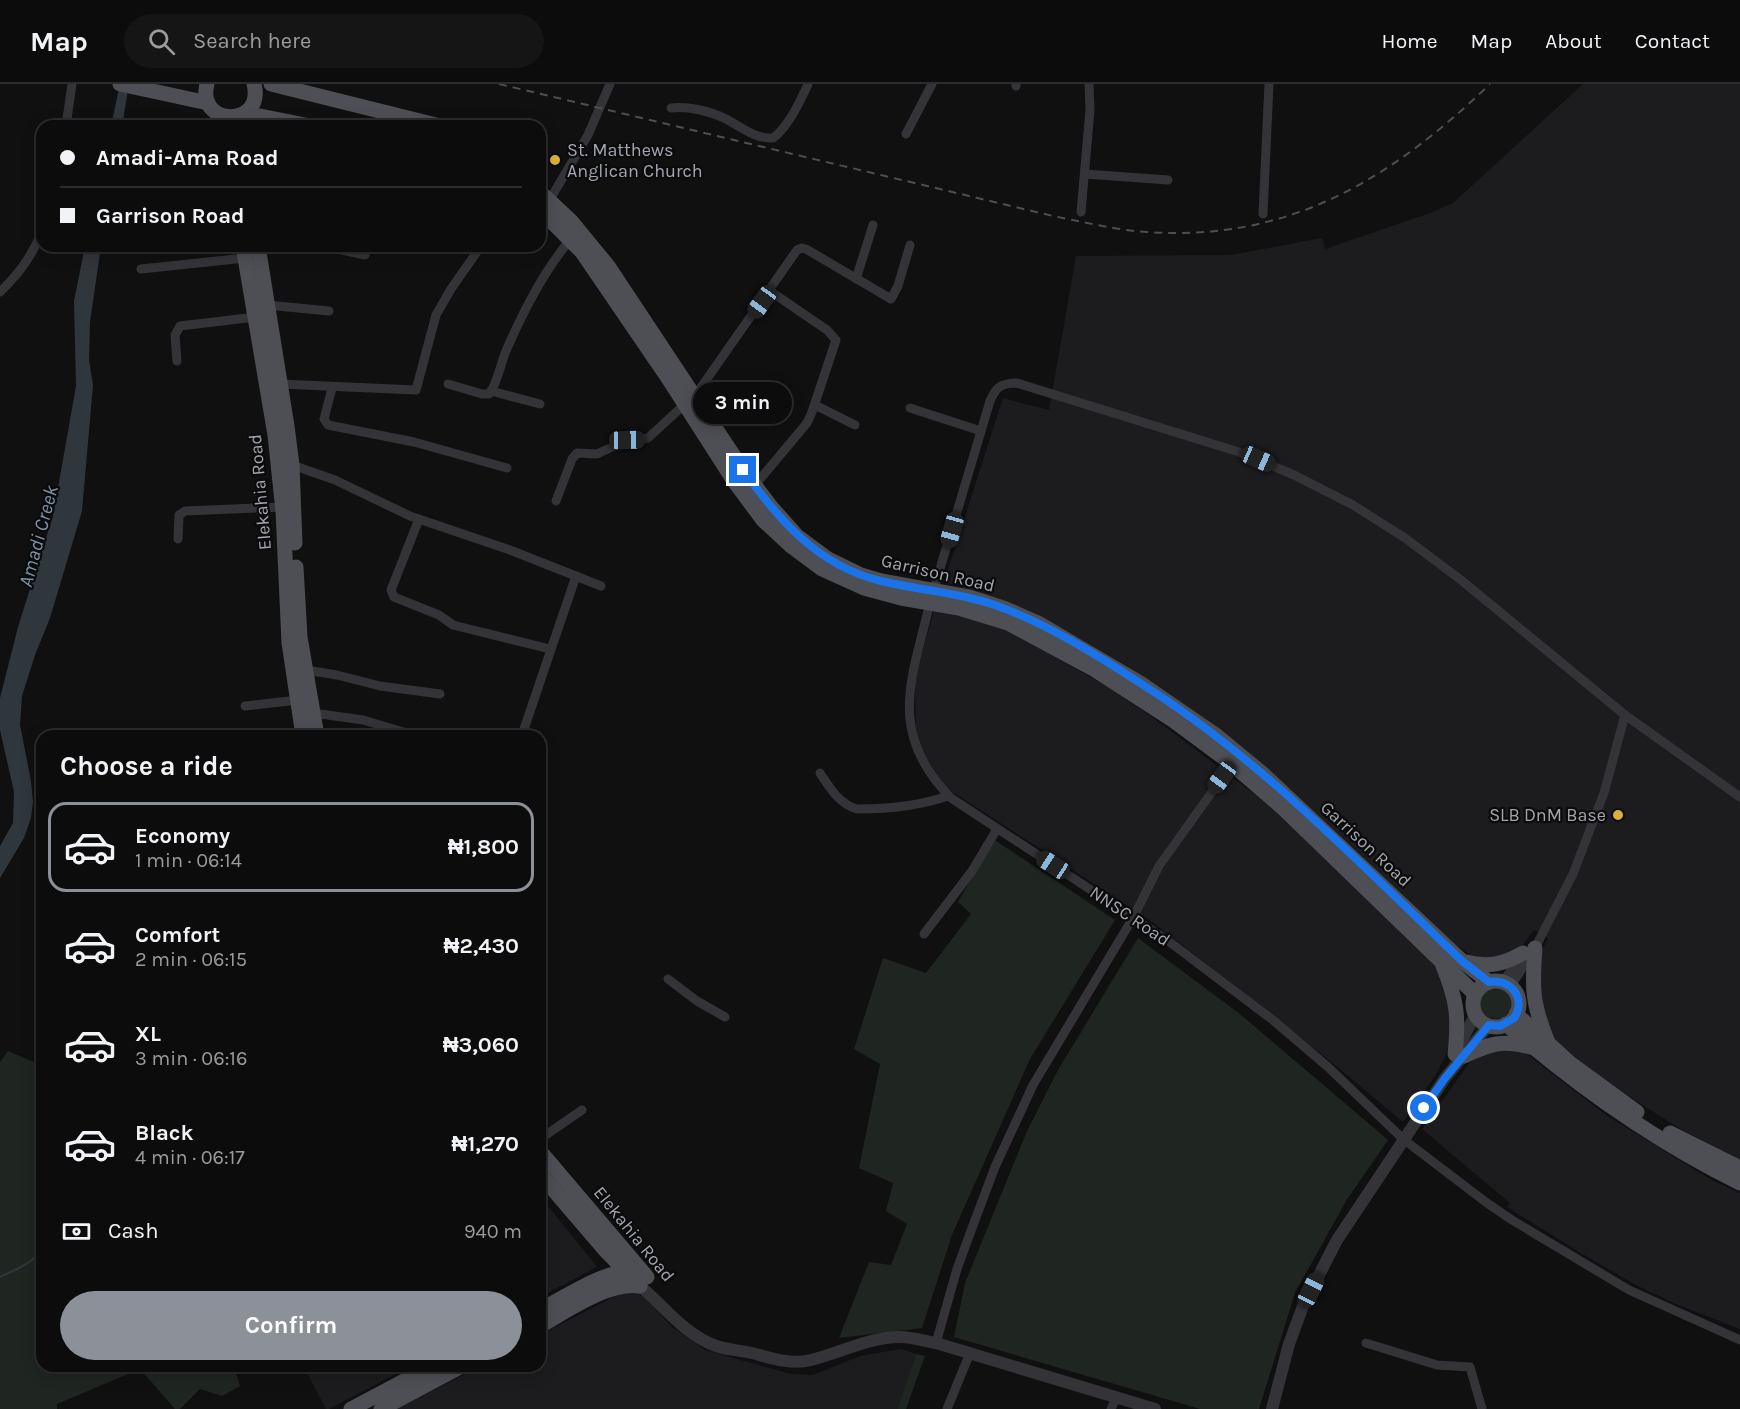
<!DOCTYPE html>
<html lang="en">
<head>
<meta charset="utf-8">
<style>
	:root { --surface:#0c0c0d; --page:#151516; --text:#f1f3f6; --muted:#9a9b9d; --line:#2c2c2e; --accent:#8c9099 }
	body { margin:0; font-family:Karla,sans-serif; background:var(--page); color:var(--text); height:100vh; display:flex; flex-direction:column; font-size:22px; white-space:nowrap }
	* { box-sizing:border-box; margin:0 }
	p { font-size:20px; color:var(--muted) }
	.icon { flex:none; width:33px; height:33px; fill:none; stroke:currentColor; stroke-width:2; stroke-linecap:round; stroke-linejoin:round }
	.map { position:relative; flex:1; overflow:hidden }
	.panel { position:absolute; left:36px; top:646px; width:510px; height:642px; display:flex; flex-direction:column; background:var(--surface); border-radius:18px; box-shadow:0 3px 15px #0003,0 0 0 2px var(--line) }
	.panel>* { flex:none }
	.banner { position:absolute; left:36px; top:36px; width:510px; height:132px; border-radius:18px; box-shadow:0 3px 15px #0003,0 0 0 2px var(--line); display:grid; align-content:center; height:132px; padding:0 24px; background:var(--surface) }
	.end { position:absolute; width:27px; height:27px; margin:-14px; border:8px solid #1a73e8; background:#fff; box-shadow:0 0 0 3px #fff }
	.from { border-radius:50% }
	.bubble { position:absolute; height:42px; border-radius:21px; background:var(--surface); box-shadow:0 3px 15px #0003,0 0 0 2px var(--line); font-size:20px; font-weight:700; line-height:42px; text-align:center }
	.car { position:absolute; width:18px; height:36px; margin:-18px -9px; border-radius:8px; box-shadow:0 0 4px 2px #0007; background:linear-gradient(#222 24%,#8ab4d8 0 40%,#222 0 76%,#8ab4d8 0 86%,#222 0) }
	.banner b { display:flex; align-items:center; gap:21px; height:57px; font-size:22px }
	.banner b+b { border-top:2px solid var(--line) }
	.banner i { width:15px; height:15px; background:var(--text) }
	ul { padding:0; list-style:none }
	li { display:flex; align-items:center; gap:18px; height:90px; margin:0 12px 9px; padding:0 12px; border:3px solid transparent; border-radius:18px }
	li div { flex:1 }
	li b { display:block; font-size:22px }
	li em { font-style:normal; font-weight:700 }
	li.active { border-color:var(--accent) }
	li>.icon { width:54px; height:54px; stroke-width:1.5 }
	h2 { padding:0 24px; font-size:27px; line-height:72px }
	.pay { display:flex; align-items:center; gap:15px; height:66px; padding:0 24px; font-size:22px }
	.pay p { margin-inline-start:auto }
	.button { display:flex; gap:12px; margin-top:auto; padding:12px 24px }
	.button a { flex:1; height:69px; border-radius:36px; background:var(--accent); color:#fff; font-size:24px; font-weight:700; line-height:69px; text-align:center }
	header { display:flex; align-items:center; gap:36px; box-sizing:border-box; height:84px; padding:0 30px; background:var(--surface); border-bottom:2px solid var(--line) }
	header strong { font-size:28px }
	nav { display:flex; gap:33px; margin-inline-start:auto; font-size:21px }
	.search { width:420px; height:54px; background:var(--page); display:flex; align-items:center; gap:15px; box-sizing:border-box; padding:0 21px; border-radius:33px; color:var(--muted); font-size:22px }
	.map>svg:first-child { display:block }
	.built { fill:#1c1c1e }
	.green { fill:#1f2520 }
	.water { fill:#2f363c }
	.lines { fill:none; stroke-linecap:round; stroke-linejoin:round }
	.stream { stroke:#2f363c; stroke-width:2 }
	.minor { stroke:#343438; stroke-width:9 }
	.tertiary { stroke:#343438; stroke-width:12 }
	.primary { stroke:#4e4f54; stroke-width:15 }
	.rail { stroke:#4d4e53; stroke-width:2; stroke-dasharray:8 6; stroke-linecap:butt }
	.route { stroke:#1a73e8; stroke-width:8 }
	.poi-dot { fill:#dcaf3d; stroke:#0b0b0c; stroke-width:2 }
	.labels { text-anchor:middle; stroke-width:4.5; stroke-linejoin:round; paint-order:stroke }
	.poi-label { font-size:18px; fill:#a3a6b0; stroke:#0b0b0c; text-anchor:start }
	.street-label { font-size:18px; fill:#a3a6b0; stroke:#0b0b0c }
	.water-label { font-size:20px; font-style:italic; fill:#7d92a8; stroke:#0b0b0c }
</style>
</head>
<body>
<header>
<strong>Map</strong>
<div class="search"><svg class="icon" aria-label="search" viewBox="0 0 24 24"><circle cx="10" cy="10" r="6"/><path d="M15 15l6 6"/></svg>Search here</div>
<nav><a>Home</a><a>Map</a><a>About</a><a>Contact</a></nav>
</header>
<div class="map">
<svg width="1740" height="1325" viewBox="0 0 1740 1325">
	<rect width="100%" height="100%" fill="#101011"/>
	<g class="built">
		<path d="M1583 0H1740V1076L1679 1044 1638 1018 1603 995 1554 956 1541 929 1540 871 1548 854 1534 846 1522 862 1512 868 1491 876 1471 872 1445 852 1183 620 1128 583 1041 533 997 514 944 498 1003 314 1049 326 1076 172 1231 171 1322 154 1325 165 1433 128 1453 119Z"/>
		<path d="M934 527 970 532 1011 548 1106 602 1152 633 1272 723 1431 875 1440 888 1446 902 1451 952 1445 973 1435 992 1403 1038 1330 977 1154 839 942 701 916 655 915 593Z"/>
		<path d="M1501 965 1520 967 1528 971 1606 1031 1710 1095 1740 1109V1245L1676 1220 1640 1203 1589 1174 1507 1123 1510 1119 1422 1045 1470 978 1481 971Z"/>
		<path d="M540 1112 597 1183 540 1213Z"/>
		<path d="M623 1208 637 1209 646 1215 672 1243 705 1266 791 1290 813 1291 860 1272 901 1265 916 1270 897 1325H396L479 1283 540 1282V1251Z"/>
		<path d="M304 1283H409L329 1325H326Z"/>
	</g>
	<g class="green">
		<path d="M993 755 1115 836 1030 975 952 1151 922 1244 839 1254 869 1178 891 1181 907 1140 886 1127 893 1099 859 1084 880 980 854 965 883 874 926 889 971 830 958 818Z"/>
		<path d="M1138 854 1240 930 1388 1056 1346 1117 1295 1209 1259 1325H1200L954 1253 965 1199 1027 1047 1058 986Z"/>
		<circle cx="1496" cy="919" r="16"/>
		<path d="M8 967 36 979H42V1282L234 1283 240 1302 222 1312 200 1305 180 1325H175L140 1285 57 1320V1325H0V978Z"/>
		<path d="M916 1270 925 1272 906 1325H897Z"/>
	</g>
	<g class="water">
		<path d="M120 0H129L122 42H111Z"/>
		<path d="M85 162H101L90 238 89 276 93 301 82 427 50 534 35 571 22 612 20 641 31 697 33 718 31 734 24 754 0 794V762L13 739 14 708 0 646V614L18 543 53 432 76 302 74 217Z"/>
	</g>
	<g class="lines">
		<g class="stream">
			<path d="M35 1054 38 1068 42 1072"/>
			<path d="M0 1193C14 1186 35 1179 42 1164"/>
		</g>
		<g class="minor">
			<path d="M1016 2V0"/>
			<path d="M671 24C688 22 710 27 726 35 741 43 755 55 773 54 787 44 801 16 808 0"/>
			<path d="M66 42 72 0"/>
			<path d="M906 50 932 0"/>
			<path d="M1085 90 1168 96"/>
			<path d="M549 117 588 51 610 0"/>
			<path d="M1081 128 1090 26 1089 0"/>
			<path d="M1263 130 1269 0"/>
			<path d="M323 162 365 171"/>
			<path d="M141 185 245 174"/>
			<path d="M856 195 873 141"/>
			<path d="M0 208C19 190 33 171 42 147"/>
			<path d="M267 221 329 227"/>
			<path d="M177 277 175 251 180 242 256 233"/>
			<path d="M280 300 416 306 436 231 451 205 481 162"/>
			<path d="M448 300 482 310H489C498 298 500 281 506 267 522 230 544 186 571 155"/>
			<path d="M332 304 324 335 328 341 414 358 507 384"/>
			<path d="M491 307 540 320"/>
			<path d="M695 312 797 166 802 164 806 165 891 215 898 202 910 161"/>
			<path d="M815 321 855 341"/>
			<path d="M910 324 981 347"/>
			<path d="M292 381 335 396 410 432 510 466 601 502"/>
			<path d="M755 401 807 339 812 328 836 256 827 246 770 207"/>
			<path d="M556 417 572 375 577 369 597 370 627 356 648 354 685 320"/>
			<path d="M419 435 391 506 394 513 439 531 453 541 550 565"/>
			<path d="M178 455 179 431 185 427 283 423"/>
			<path d="M934 505 990 317C996 303 1001 299 1017 299L1239 368 1294 391 1353 421 1405 454 1461 496 1625 631 1740 713"/>
			<path d="M930 519C911 597 887 649 951 714L1167 856 1274 937 1328 983 1403 1055 1487 1119 1512 1136 1629 1206 1740 1256"/>
			<path d="M306 586 337 591 380 602 440 610"/>
			<path d="M245 622 298 616"/>
			<path d="M313 629 363 636 417 652"/>
			<path d="M523 648 576 492"/>
			<path d="M820 689C830 704 839 720 857 725 889 725 919 722 948 712"/>
			<path d="M924 850 972 787 997 745"/>
			<path d="M668 895 697 917 725 933"/>
			<path d="M1503 898 1520 872"/>
			<path d="M1511 902 1535 864 1573 790 1604 709 1625 631"/>
			<path d="M540 1055 582 1026"/>
			<path d="M936 1259 957 1185 975 1136 995 1083 1033 1001 1134 832 1159 782 1232 680"/>
			<path d="M1366 1259 1437 1281 1470 1283 1482 1325"/>
			<path d="M947 1325 970 1269"/>
			<path d="M1111 1325 1116 1314"/>
		</g>
		<g class="tertiary">
			<path d="M1457 965 1476 930"/>
			<path d="M640 1202C664 1222 685 1251 716 1262 728 1266 739 1266 752 1269 771 1274 790 1281 811 1276 840 1269 869 1253 900 1253 912 1253 924 1257 936 1259L1155 1325"/>
			<path d="M1272 1325 1289 1260 1303 1222 1337 1156 1445 994 1489 941"/>
		</g>
		<g class="primary">
			<path d="M120 0 208 19"/>
			<path d="M207 0C196 43 265 44 254 0"/>
			<path d="M271 0 440 42"/>
			<path d="M245 29 310 42"/>
			<path d="M540 108 571 137 608 182 743 386 772 424 797 452 828 475 861 491 881 497 969 513 1006 525 1038 539 1140 599 1217 652 1263 690 1462 877 1489 898"/>
			<path d="M540 126 582 168 668 294 734 397 763 436 791 462 822 485 864 504 901 514 959 524 1008 539 1095 586 1174 637 1232 680 1284 725 1475 910"/>
			<path d="M243 162 275 351 283 427 289 559 303 652"/>
			<path d="M258 162 287 342 292 381 295 459"/>
			<path d="M296 483 300 553 317 652"/>
			<path d="M1535 864C1532 903 1532 919 1547 956"/>
			<path d="M1466 878C1488 884 1504 880 1523 869"/>
			<path d="M1443 882C1457 916 1459 933 1455 970"/>
			<circle cx="1496" cy="920" r="23"/>
			<path d="M1516 930 1570 979 1637 1028"/>
			<path d="M1506 940C1577 1002 1655 1057 1740 1099"/>
			<path d="M1464 972C1489 960 1503 955 1530 963"/>
			<path d="M1670 1049 1740 1084"/>
			<path d="M540 1067 647 1193"/>
			<path d="M540 1090 606 1167 640 1202"/>
			<path d="M540 1226C566 1213 604 1186 634 1187"/>
			<path d="M540 1242C567 1227 609 1197 640 1202"/>
			<path d="M351 1325 432 1282"/>
			<path d="M381 1325 462 1282"/>
		</g>
		<path class="rail" d="M499 0 1053 132C1084 138 1115 146 1147 148 1289 158 1391 95 1490 0"/>
	</g>
	<g class="lines">
		<path class="route" d="M743 386C779 436 818 482 881 497 918 506 956 508 992 520 1044 538 1094 569 1140 599 1260 674 1360 780 1462 877L1489 898C1511 894 1527 915 1514 934L1500 942 1489 941 1445 994 1424 1024"/>
	</g>
	<g class="poi-dot">
		<circle cx="555" cy="76" r="6"/>
		<circle cx="1618" cy="731" r="6"/>
	</g>
	<g class="labels">
		<g class="poi-label">
			<text x="567" y="72">St. Matthews<tspan x="567" dy="21">Anglican Church</tspan></text>
			<text x="1606" y="737" text-anchor="end">SLB DnM Base</text>
		</g>
		<g class="street-label">
			<text transform="translate(260 408) rotate(-95)" y="6">Elekahia Road</text>
			<text transform="translate(938 489) rotate(13)" y="6">Garrison Road</text>
			<text transform="translate(1366 760) rotate(43)" y="6">Garrison Road</text>
			<text transform="translate(1130 832) rotate(34)" y="6">NNSC Road</text>
			<text transform="translate(634 1150) rotate(51)" y="6">Elekahia Road</text>
		</g>
		<g class="water-label">
			<text transform="translate(38 452) rotate(-75)" y="7">Amadi Creek</text>
		</g>
	</g>
</svg>
<i class="end from" style="left:1424px;top:1024px"></i>
<i class="end" style="left:743px;top:386px"></i>
<div class="bubble" style="left:693px;top:298px;width:99px">3 min</div>
<i class="car" style="left:762px;top:218px;rotate:216deg"></i>
<i class="car" style="left:627px;top:356px;rotate:89deg"></i>
<i class="car" style="left:1258px;top:375px;rotate:114deg"></i>
<i class="car" style="left:952px;top:446px;rotate:196deg"></i>
<i class="car" style="left:1222px;top:693px;rotate:216deg"></i>
<i class="car" style="left:1053px;top:781px;rotate:303deg"></i>
<i class="car" style="left:1311px;top:1206px;rotate:26deg"></i>
<div class="banner">
<b><i class="from"></i>Amadi-Ama Road</b>
<b><i></i>Garrison Road</b>
</div>
<section class="panel">
<h2>Choose a ride</h2>
<ul>
<li class="active"><svg class="icon" aria-label="car" viewBox="0 0 24 24"><path d="M5 17H2v-5l4-1 3-4h7l3 4 3 1v5h-3M9 17h6M6 11h13"/><circle cx="7" cy="17" r="2"/><circle cx="17" cy="17" r="2"/></svg><div><b>Economy</b><p>1 min · 06:14</p></div><em>₦1,800</em></li>
<li><svg class="icon" aria-label="car" viewBox="0 0 24 24"><path d="M5 17H2v-5l4-1 3-4h7l3 4 3 1v5h-3M9 17h6M6 11h13"/><circle cx="7" cy="17" r="2"/><circle cx="17" cy="17" r="2"/></svg><div><b>Comfort</b><p>2 min · 06:15</p></div><em>₦2,430</em></li>
<li><svg class="icon" aria-label="car" viewBox="0 0 24 24"><path d="M5 17H2v-5l4-1 3-4h7l3 4 3 1v5h-3M9 17h6M6 11h13"/><circle cx="7" cy="17" r="2"/><circle cx="17" cy="17" r="2"/></svg><div><b>XL</b><p>3 min · 06:16</p></div><em>₦3,060</em></li>
<li><svg class="icon" aria-label="car" viewBox="0 0 24 24"><path d="M5 17H2v-5l4-1 3-4h7l3 4 3 1v5h-3M9 17h6M6 11h13"/><circle cx="7" cy="17" r="2"/><circle cx="17" cy="17" r="2"/></svg><div><b>Black</b><p>4 min · 06:17</p></div><em>₦1,270</em></li>
</ul>
<div class="pay"><svg class="icon" aria-label="cash" viewBox="0 0 24 24"><path d="M3 7h18v10H3z"/><circle cx="12" cy="12" r="2"/></svg>Cash<p>940 m</p></div>
<div class="button"><a>Confirm</a></div>
</section>
</div>
</body>
</html>
